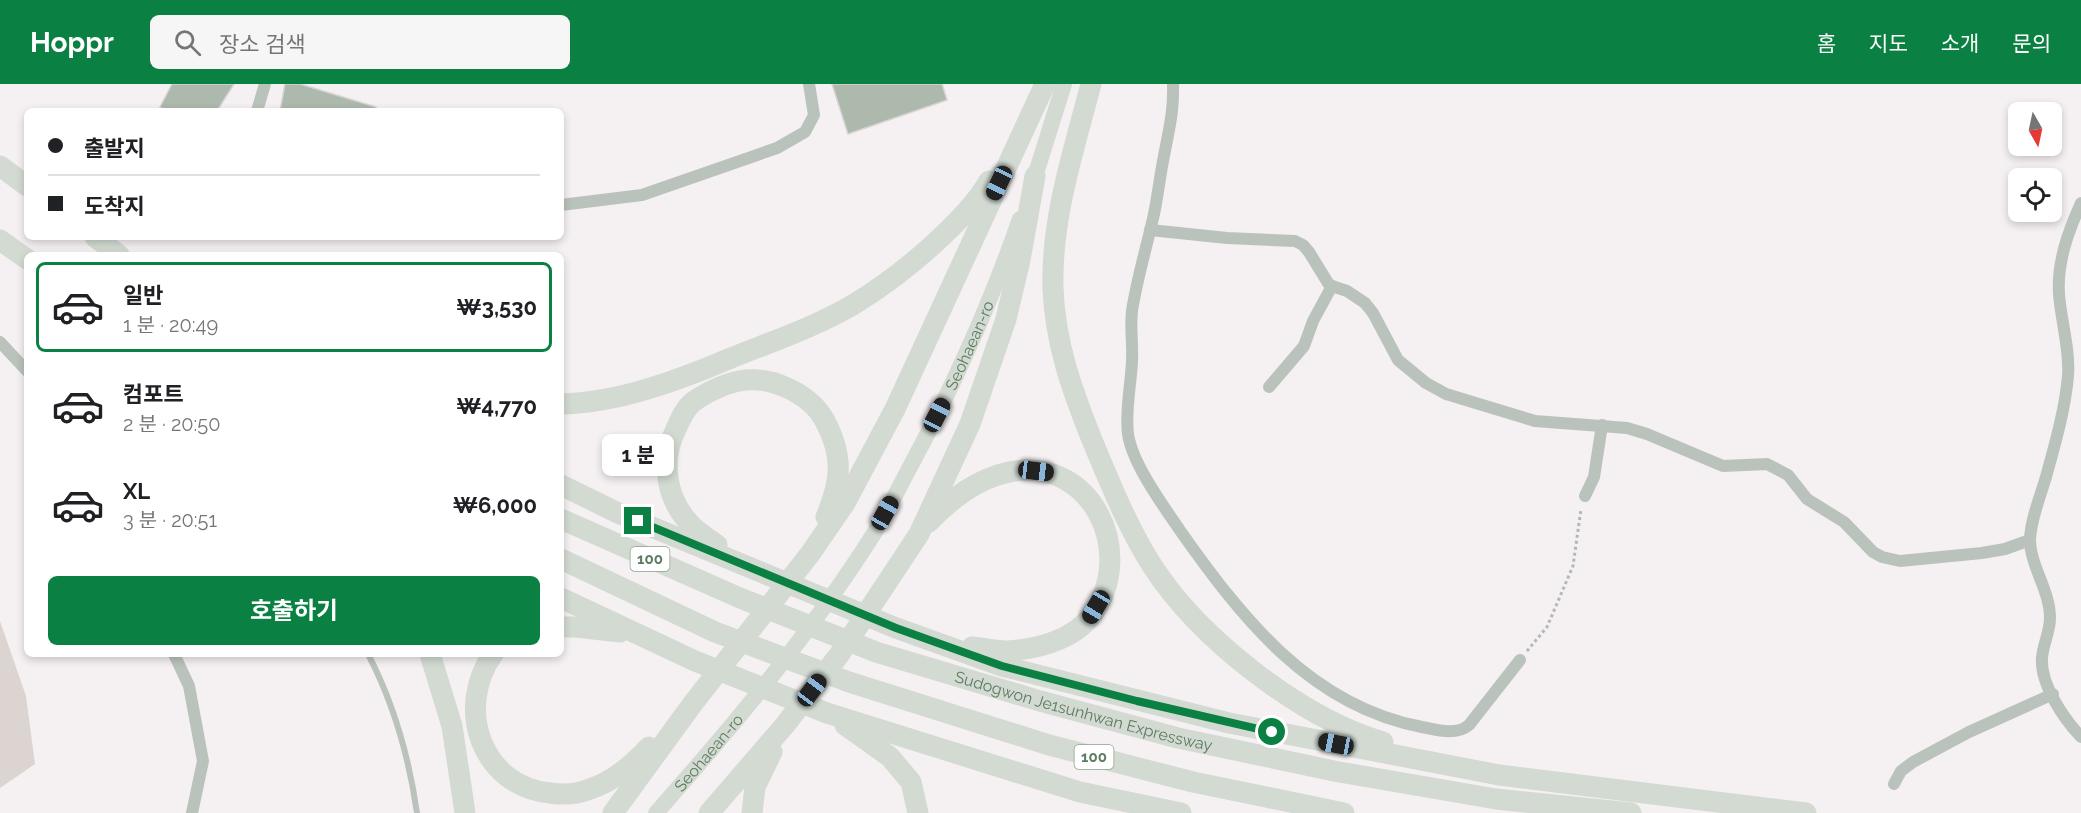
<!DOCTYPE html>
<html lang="ko">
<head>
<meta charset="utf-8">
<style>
	:root { --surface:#fff; --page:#f6f6f6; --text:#202124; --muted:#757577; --line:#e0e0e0; --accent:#0b8043 }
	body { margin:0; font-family:Raleway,"Noto Sans KR",sans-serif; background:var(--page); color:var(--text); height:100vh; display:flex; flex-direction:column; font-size:22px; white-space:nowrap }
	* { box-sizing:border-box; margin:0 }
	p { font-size:20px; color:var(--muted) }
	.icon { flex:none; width:33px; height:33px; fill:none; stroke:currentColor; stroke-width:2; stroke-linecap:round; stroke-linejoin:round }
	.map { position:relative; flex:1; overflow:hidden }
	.side { position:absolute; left:24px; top:168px; width:540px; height:405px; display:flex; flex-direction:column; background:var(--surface); border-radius:9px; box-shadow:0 3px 9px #0003 }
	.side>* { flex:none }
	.banner { position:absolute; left:24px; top:24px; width:540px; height:132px; border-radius:9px; box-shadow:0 3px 9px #0003; display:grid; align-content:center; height:132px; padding:0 24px; background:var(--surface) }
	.needle { width:39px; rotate:171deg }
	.buttons { position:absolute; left:2008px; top:18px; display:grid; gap:12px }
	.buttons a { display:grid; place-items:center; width:54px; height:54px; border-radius:9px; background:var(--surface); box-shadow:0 3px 9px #0003; font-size:30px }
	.end { position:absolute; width:27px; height:27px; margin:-14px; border:8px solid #0b8043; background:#fff; box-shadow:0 0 0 3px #fff }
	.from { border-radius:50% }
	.bubble { position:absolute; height:42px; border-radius:9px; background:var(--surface); box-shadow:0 3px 9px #0003; font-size:20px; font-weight:700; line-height:42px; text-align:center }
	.car { position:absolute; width:18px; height:36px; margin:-18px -9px; border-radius:8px; box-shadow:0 0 4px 2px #0007; background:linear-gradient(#222 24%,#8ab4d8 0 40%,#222 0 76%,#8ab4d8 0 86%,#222 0) }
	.banner b { display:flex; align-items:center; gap:21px; height:57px; font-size:22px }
	.banner b+b { border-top:2px solid var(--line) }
	.banner i { width:15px; height:15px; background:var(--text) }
	ul { padding:10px 0 0; list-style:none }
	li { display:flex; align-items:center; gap:18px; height:90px; margin:0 12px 9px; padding:0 12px; border:3px solid transparent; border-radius:9px }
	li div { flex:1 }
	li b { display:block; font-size:22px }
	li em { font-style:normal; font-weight:700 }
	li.selected { border-color:var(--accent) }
	li>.icon { width:54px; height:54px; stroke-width:1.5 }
	.button { display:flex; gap:12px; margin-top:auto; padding:12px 24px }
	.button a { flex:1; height:69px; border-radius:9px; background:var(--accent); color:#fff; font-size:24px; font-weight:700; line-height:69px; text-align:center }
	header { display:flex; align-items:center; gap:36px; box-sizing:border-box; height:84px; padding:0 30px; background:var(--accent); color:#fff }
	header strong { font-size:28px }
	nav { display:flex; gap:33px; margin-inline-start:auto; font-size:21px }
	.search { width:420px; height:54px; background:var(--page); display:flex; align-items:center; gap:15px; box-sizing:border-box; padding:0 21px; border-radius:9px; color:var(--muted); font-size:22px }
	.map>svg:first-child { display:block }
	.green { fill:#dcd4d1 }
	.building { fill:#adb9ad; stroke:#d6d3d4; stroke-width:1.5 }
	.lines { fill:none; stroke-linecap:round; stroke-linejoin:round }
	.path { stroke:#b2b9b3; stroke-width:3; stroke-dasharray:3 3; stroke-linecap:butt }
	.lane { stroke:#bac3bb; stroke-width:6 }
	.street { stroke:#bac3bb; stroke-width:12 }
	.secondary { stroke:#d2dad2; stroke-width:16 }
	.highway { stroke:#d2dad2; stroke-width:21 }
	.route { stroke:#0b8043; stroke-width:8 }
	.labels { text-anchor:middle; stroke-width:6; stroke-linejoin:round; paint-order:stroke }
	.shield { fill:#fff; stroke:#8ea390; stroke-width:1.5 }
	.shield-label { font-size:15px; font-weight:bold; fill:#5e7c61 }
	.street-label { font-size:16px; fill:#5e7c61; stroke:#fff }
</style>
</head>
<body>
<header>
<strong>Hoppr</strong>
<div class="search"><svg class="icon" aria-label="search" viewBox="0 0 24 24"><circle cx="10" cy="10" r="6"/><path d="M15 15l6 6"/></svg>장소 검색</div>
<nav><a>홈</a><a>지도</a><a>소개</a><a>문의</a></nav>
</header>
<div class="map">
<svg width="2081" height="729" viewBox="0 0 2081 729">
	<rect width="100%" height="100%" fill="#f5f0f2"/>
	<path class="green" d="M0 537 26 612 35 680 0 704Z"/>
	<g class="building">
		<path d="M172 0H234L217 27H164L160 23Z"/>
		<path d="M285 0H300L376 23 374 27H280Z"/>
		<path d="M832 0H942L947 16 848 50Z"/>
	</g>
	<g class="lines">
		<path class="path" d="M1527 567 1547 543 1573 482 1581 425"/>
		<path class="lane" d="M368 570C394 620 409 673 417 729"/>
		<g class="street">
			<path d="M1173 0C1174 27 1169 45 1164 72 1160 91 1158 111 1154 130 1147 162 1137 194 1132 227 1130 244 1133 260 1132 277 1131 301 1125 326 1128 350 1132 379 1162 420 1179 445 1241 533 1310 622 1422 643 1437 646 1456 652 1469 641L1520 576"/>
			<path d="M257 27 265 0"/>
			<path d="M2081 119C2068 148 2057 178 2059 210 2061 237 2070 265 2068 292 2065 326 2055 360 2046 393 2040 413 2031 435 2030 455 2030 482 2050 506 2050 534 2050 548 2043 560 2042 574 2040 600 2064 635 2081 653"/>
			<path d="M561 121 642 111 777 64 805 48 814 31 809 0"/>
			<path d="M1150 146 1227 154 1295 157 1303 161 1309 168 1328 199 1332 202 1347 207 1365 219 1373 229 1398 276 1426 299 1446 310 1535 337 1627 344 1647 350 1723 382 1767 380 1788 391 1807 415 1844 438 1873 468 1882 473 1900 477 1982 469 2005 465 2030 456"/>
			<path d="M0 258 27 287"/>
			<path d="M1269 303 1304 262 1313 237 1332 202"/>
			<path d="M1585 412 1594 393 1602 341"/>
			<path d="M174 570 189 602 203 677 192 729"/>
			<path d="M1894 700 1901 687 1913 678 1969 648 2053 610"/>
		</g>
		<g class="secondary">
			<path d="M1032 102 1064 0"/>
			<path id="s1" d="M656 729C734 641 810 550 873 451 887 429 898 405 910 383 953 303 990 221 1020 135"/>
		</g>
		<g class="highway">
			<path d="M1091 0C1074 66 1051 134 1053 204 1055 259 1072 306 1092 356 1110 399 1128 444 1153 483 1200 555 1301 634 1383 658"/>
			<path d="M0 82 27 102"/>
			<path d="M95 153 119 171"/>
			<path d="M0 156 27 175"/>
			<path d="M561 320C618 319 679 296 731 274 771 258 820 241 856 219 885 201 911 181 936 158 955 140 976 120 989 97"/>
			<path d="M561 401 618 429 896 544 1002 582 1229 639 1499 691 1806 729"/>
			<path id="s2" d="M561 435 740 514 876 568 1040 617 1178 654 1339 688 1496 715 1631 729"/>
			<path d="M929 438C952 414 977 395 1009 388 1092 371 1138 470 1091 532 1073 556 1037 565 1008 567 997 567 984 564 972 563"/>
			<path d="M717 461C709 455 699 449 692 442 666 416 660 377 676 345 680 336 685 324 693 318 705 309 724 300 739 297 770 291 810 309 825 337 844 373 841 397 826 433"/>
			<path d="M561 475 715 548 849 598 1049 661 1193 698 1344 729"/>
			<path d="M561 514 695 577 827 629 1080 708 1181 729"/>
			<path d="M561 543H576L620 548"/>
			<path d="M430 570 452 642 465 729"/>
			<path d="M493 570C455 624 481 702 550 709 563 711 578 710 590 705 614 697 632 681 649 663"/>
			<path d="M845 641 890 673 911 698 918 729"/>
			<path d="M613 729 694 618 810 470 845 419 895 325 1045 0"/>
			<path d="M709 729 785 641 839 571 919 450 970 340 1006 235 1020 176 1035 92"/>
			<path d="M752 729 755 703 772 668"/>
		</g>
	</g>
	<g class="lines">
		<path class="route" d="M638 437 896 544 1002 582 1137 617 1272 648"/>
	</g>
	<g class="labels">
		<g class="shield">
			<rect x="630.5" y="463" width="39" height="24" rx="4.5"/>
			<rect x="1074.5" y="661" width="39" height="24" rx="4.5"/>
		</g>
		<g class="shield-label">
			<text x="650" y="480">100</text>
			<text x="1094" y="678">100</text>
		</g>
		<g class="street-label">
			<text dy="6" stroke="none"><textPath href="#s1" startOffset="566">Seohaean-ro</textPath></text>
			<text dy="6" stroke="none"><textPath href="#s2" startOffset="558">Sudogwon Je1sunhwan Expressway</textPath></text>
			<text dy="6" stroke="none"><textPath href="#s1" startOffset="80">Seohaean-ro</textPath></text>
		</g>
	</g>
</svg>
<div class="buttons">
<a><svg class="needle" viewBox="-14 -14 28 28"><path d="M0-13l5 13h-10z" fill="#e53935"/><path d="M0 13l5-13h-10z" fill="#757577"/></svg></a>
<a><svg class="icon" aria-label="locate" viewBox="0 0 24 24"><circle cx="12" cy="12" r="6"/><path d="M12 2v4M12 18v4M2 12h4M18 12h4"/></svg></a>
</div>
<i class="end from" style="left:1272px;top:648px"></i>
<i class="end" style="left:638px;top:437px"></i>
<div class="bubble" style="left:602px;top:350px;width:72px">1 분</div>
<i class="car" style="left:999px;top:99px;rotate:205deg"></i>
<i class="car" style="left:937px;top:331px;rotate:27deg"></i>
<i class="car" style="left:1036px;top:387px;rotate:97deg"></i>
<i class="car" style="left:885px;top:429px;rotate:29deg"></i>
<i class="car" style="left:1096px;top:523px;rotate:211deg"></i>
<i class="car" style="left:812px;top:606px;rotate:37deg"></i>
<i class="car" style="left:1336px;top:660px;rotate:281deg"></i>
<div class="banner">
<b><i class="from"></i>출발지</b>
<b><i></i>도착지</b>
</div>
<section class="side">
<ul>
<li class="selected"><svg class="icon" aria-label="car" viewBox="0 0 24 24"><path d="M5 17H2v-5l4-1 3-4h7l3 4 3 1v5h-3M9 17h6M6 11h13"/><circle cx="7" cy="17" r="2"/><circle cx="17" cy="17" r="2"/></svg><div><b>일반</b><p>1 분 · 20:49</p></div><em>₩3,530</em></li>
<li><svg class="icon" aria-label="car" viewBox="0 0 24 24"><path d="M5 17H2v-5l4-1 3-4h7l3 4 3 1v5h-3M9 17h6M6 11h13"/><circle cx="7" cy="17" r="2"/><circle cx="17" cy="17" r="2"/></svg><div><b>컴포트</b><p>2 분 · 20:50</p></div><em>₩4,770</em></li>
<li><svg class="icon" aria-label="car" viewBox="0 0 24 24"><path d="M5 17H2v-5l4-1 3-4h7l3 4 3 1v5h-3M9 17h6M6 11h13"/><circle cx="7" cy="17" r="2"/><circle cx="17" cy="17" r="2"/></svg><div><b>XL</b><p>3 분 · 20:51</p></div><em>₩6,000</em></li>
</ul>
<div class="button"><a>호출하기</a></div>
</section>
</div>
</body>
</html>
